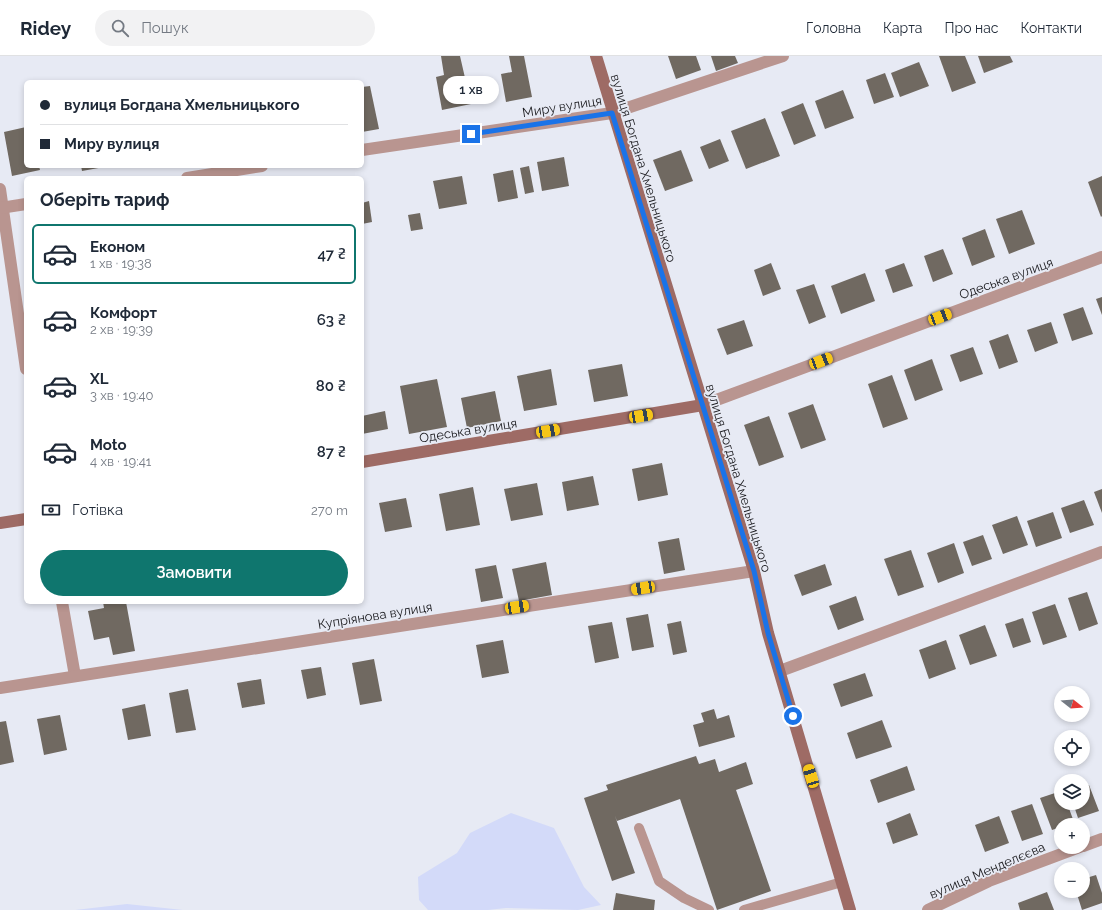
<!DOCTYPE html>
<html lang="uk">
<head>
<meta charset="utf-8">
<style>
	:root { --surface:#fff; --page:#f2f2f3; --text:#1f2937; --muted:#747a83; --line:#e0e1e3; --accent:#0f766e }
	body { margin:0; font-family:Raleway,sans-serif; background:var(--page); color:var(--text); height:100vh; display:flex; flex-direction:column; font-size:15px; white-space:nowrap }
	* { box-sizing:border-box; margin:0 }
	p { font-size:13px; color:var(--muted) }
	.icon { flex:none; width:22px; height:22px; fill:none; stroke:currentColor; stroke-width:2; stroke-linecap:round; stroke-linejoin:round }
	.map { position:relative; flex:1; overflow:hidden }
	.details { position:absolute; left:24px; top:120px; width:340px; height:428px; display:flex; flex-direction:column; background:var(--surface); border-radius:6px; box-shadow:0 2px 6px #0003 }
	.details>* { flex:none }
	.top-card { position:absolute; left:24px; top:24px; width:340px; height:88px; border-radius:6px; box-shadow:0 2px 6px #0003; display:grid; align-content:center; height:88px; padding:0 16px; background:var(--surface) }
	.needle { width:26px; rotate:107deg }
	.buttons { position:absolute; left:1054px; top:630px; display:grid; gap:8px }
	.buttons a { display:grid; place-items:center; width:36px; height:36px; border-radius:50%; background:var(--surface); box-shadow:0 2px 6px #0003; font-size:20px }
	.end { position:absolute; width:18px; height:18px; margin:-9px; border:5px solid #1a73e8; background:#fff; box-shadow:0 0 0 2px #fff }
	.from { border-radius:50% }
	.bubble { position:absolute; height:28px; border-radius:14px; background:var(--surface); box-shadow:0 2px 6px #0003; font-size:13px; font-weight:600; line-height:28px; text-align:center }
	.car { position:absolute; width:12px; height:24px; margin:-12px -6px; border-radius:5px; box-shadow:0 0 3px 1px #0007; background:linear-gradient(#f5c518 24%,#345 0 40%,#f5c518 0 76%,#345 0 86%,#f5c518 0) }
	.top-card b { display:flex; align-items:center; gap:14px; height:38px; font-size:15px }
	.top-card b+b { border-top:1px solid var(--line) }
	.top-card i { width:10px; height:10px; background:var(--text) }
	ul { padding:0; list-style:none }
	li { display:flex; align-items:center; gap:12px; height:60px; margin:0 8px 6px; padding:0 8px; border:2px solid transparent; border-radius:6px }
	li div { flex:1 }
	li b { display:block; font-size:15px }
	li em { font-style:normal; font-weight:600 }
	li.current { border-color:var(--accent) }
	li>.icon { width:36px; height:36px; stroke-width:1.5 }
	h2 { padding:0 16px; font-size:18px; line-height:48px }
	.pay { display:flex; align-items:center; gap:10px; height:44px; padding:0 16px; font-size:15px }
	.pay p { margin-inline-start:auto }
	.primary-button { display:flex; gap:8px; margin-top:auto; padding:8px 16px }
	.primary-button a { flex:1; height:46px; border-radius:24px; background:var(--accent); color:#fff; font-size:16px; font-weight:600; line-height:46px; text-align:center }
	header { display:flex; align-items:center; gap:24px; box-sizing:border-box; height:56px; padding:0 20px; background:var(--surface); border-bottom:1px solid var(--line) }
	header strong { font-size:19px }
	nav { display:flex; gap:22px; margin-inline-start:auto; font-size:14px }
	.search { width:280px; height:36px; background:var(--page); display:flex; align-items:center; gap:10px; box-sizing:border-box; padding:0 14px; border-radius:22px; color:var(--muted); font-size:15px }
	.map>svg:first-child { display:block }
	.green { fill:#d3daf9 }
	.building { fill:#706961 }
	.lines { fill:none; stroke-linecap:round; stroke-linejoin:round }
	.lane { stroke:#b99590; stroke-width:10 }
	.street { stroke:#b99590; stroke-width:12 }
	.secondary { stroke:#9e6b65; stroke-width:12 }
	.route { stroke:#1a73e8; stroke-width:5 }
	.labels { text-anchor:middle; stroke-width:3.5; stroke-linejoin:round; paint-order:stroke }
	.street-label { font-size:13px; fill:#19191d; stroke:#e7eaf4 }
</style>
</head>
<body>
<header>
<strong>Ridey</strong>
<div class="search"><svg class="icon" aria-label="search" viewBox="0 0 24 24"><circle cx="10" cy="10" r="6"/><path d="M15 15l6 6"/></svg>Пошук</div>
<nav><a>Головна</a><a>Карта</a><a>Про нас</a><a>Контакти</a></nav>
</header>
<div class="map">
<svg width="1102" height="854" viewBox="0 0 1102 854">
	<rect width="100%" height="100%" fill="#e7eaf4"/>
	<g class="green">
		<path d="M511 757 554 772 584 831 601 849 578 854 506 852 488 854H428L419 844 418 821 457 797 470 777Z"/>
		<path d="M127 848 183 854H75Z"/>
	</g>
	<g class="building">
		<path d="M441 0H460L471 48 442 54 436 21 444 19Z"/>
		<path d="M509 0H524L532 41 506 46 501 18 512 16Z"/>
		<path d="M668 0H696L701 14 676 23Z"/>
		<path d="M711 0H735L738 7 716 15Z"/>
		<path d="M939 0H965L976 27 952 36Z"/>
		<path d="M978 0H1010L1013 6 984 17Z"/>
		<path d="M919 6 929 30 900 41 891 17Z"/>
		<path d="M885 17 894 41 874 48 866 24Z"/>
		<path d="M370 30 379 73 362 76V31Z"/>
		<path d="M843 34 854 62 825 73 815 45Z"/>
		<path d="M803 47 816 80 794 89 781 56Z"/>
		<path d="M765 62 780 100 746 113 731 75Z"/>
		<path d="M26 71V110H39L40 114 12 120 4 76Z"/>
		<path d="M720 83 729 105 709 113 700 91Z"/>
		<path d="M681 94 693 125 665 135 653 104Z"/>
		<path d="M564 101 569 130 542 135 537 106Z"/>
		<path d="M81 110H104V111L82 115Z"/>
		<path d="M529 110 534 136 525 138 520 112Z"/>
		<path d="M513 114 518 142 498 146 493 118Z"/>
		<path d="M462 120 467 148 439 153 433 125Z"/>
		<path d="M1102 120V160L1101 161 1088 126Z"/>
		<path d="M369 145 372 166 362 168V147Z"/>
		<path d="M1022 154 1035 188 1009 198 996 163Z"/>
		<path d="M420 157 423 173 411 175 408 159Z"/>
		<path d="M985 173 995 201 972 210 962 182Z"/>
		<path d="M943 193 953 218 933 226 924 200Z"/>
		<path d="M771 207 781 233 763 240 754 214Z"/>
		<path d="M904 207 913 230 893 237 885 214Z"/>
		<path d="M865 217 875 245 841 258 831 230Z"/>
		<path d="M814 228 826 261 809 268 796 234Z"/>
		<path d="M1102 241V259L1096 243Z"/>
		<path d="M1083 251 1093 278 1072 285 1063 258Z"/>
		<path d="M744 264 753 290 727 299 717 273Z"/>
		<path d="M1051 266 1058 287 1035 296 1027 274Z"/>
		<path d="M1008 278 1018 306 999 313 989 285Z"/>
		<path d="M973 291 983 318 960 326 950 299Z"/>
		<path d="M932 303 943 334 915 345 904 314Z"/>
		<path d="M622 308 628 340 594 346 588 314Z"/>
		<path d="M551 313 557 349 524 355 517 320Z"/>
		<path d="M892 319 908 363 883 372 868 328Z"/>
		<path d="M437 323 447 371 409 378 400 330Z"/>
		<path d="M495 335 501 365 467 372 461 342Z"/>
		<path d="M813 348 826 384 801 393 788 357Z"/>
		<path d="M385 355 388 373 362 378V360Z"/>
		<path d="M769 360 784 401 759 410 744 369Z"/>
		<path d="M662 407 668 439 638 445 632 413Z"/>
		<path d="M593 420 599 449 567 455 562 426Z"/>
		<path d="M537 427 543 459 511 465 504 433Z"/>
		<path d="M473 431 480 469 446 475 439 438Z"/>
		<path d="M1102 433V457L1094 436Z"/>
		<path d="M406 442 412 471 385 476 379 447Z"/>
		<path d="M1084 444 1094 469 1070 477 1061 452Z"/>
		<path d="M1053 456 1062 482 1036 491 1027 465Z"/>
		<path d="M1017 460 1028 489 1003 498 992 469Z"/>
		<path d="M983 479 992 503 972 510 963 486Z"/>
		<path d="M679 482 685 514 664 518 658 486Z"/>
		<path d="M954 487 964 517 938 527 927 497Z"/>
		<path d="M911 494 924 531 898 540 884 503Z"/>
		<path d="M546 506 552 539 519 545 512 513Z"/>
		<path d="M825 508 832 529 802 540 794 519Z"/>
		<path d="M496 509 503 542 481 546 475 513Z"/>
		<path d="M1087 536 1098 568 1079 575 1068 542Z"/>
		<path d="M856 540 864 564 838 574 829 550Z"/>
		<path d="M103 546H126L135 595 113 599 109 581 94 584 88 555 104 552Z"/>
		<path d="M1055 548 1067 581 1043 589 1032 556Z"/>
		<path d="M648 558 654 591 632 595 626 562Z"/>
		<path d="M1023 562 1031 586 1013 592 1005 568Z"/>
		<path d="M681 565 687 596 673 599 667 568Z"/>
		<path d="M612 566 619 602 595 607 588 570Z"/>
		<path d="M985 569 997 600 970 609 959 579Z"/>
		<path d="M503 584 509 617 482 622 476 589Z"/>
		<path d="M946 584 956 613 929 623 919 594Z"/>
		<path d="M374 603 382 645 360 649 352 607Z"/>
		<path d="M321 611 326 639 307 643 301 614Z"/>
		<path d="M865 617 873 640 841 651 833 628Z"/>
		<path d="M261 623 265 648 242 652 237 627Z"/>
		<path d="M188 633 196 674 176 677 169 637Z"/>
		<path d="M145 648 151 680 128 684 122 653Z"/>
		<path d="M714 653 717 663 729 659 735 681 699 691 693 669 704 666 701 657Z"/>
		<path d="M60 659 67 694 44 699 37 663Z"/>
		<path d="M882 664 892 691 856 703 847 677Z"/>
		<path d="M6 665 14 706 0 709V666Z"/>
		<path d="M696 700 699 708 715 703 719 716 746 706 753 728 736 734 771 835 717 854 680 743 617 765 615 760 635 817 612 825 584 742 608 734 606 729Z"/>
		<path d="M907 710 915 734 878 747 870 724Z"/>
		<path d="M1089 729 1099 755 1078 762 1073 747H1083V731Z"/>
		<path d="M1061 735V747H1067L1074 766 1061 769V771L1052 774 1040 742Z"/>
		<path d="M1032 748 1043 778 1022 785 1011 755Z"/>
		<path d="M910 757 918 779 893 788 886 767Z"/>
		<path d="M999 760 1009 787 985 796 975 769Z"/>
		<path d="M1096 819 1102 837V847L1082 854 1076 835H1083V823Z"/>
		<path d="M1047 836 1054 854H1020L1018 847Z"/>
		<path d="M616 837 655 844 654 854H613Z"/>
	</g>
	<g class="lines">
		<g class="lane">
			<path d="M639 772 659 825 684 842 709 854"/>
			<path d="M744 854 842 826"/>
		</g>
		<g class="street">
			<path d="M362 94 612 57 783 0"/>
			<path d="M187 122 262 110"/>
			<path d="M0 133 26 313"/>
			<path d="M0 152 26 148"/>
			<path d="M703 349 1102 201"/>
			<path d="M62 546 75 620"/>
			<path d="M780 615 1102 496"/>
			<path d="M0 632 754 515"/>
			<path d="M1083 790 1102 783"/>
			<path d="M928 854 989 825 1080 791"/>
		</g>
		<g class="secondary">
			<path d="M596 0 754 515 768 577 850 854"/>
			<path d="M362 406 703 349"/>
			<path d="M0 467 26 463"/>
		</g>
	</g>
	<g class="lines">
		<path class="route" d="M471 78 612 57 754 515 768 577 793 660"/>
	</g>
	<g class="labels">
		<g class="street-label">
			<text transform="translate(562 50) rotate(-9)" y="5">Миру вулиця</text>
			<text transform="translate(644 112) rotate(73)" y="5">вулиця Богдана Хмельницького</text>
			<text transform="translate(1006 222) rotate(-20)" y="5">Одеська вулиця</text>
			<text transform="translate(468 374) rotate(-9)" y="5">Одеська вулиця</text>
			<text transform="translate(739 422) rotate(73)" y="5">вулиця Богдана Хмельницького</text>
			<text transform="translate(375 559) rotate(-9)" y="5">Купріянова вулиця</text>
			<text transform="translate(987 814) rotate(-23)" y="5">вулиця Менделєєва</text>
		</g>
	</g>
</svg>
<div class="buttons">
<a><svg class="needle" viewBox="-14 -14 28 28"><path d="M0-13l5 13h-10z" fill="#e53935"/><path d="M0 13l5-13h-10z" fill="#747a83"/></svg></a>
<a><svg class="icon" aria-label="locate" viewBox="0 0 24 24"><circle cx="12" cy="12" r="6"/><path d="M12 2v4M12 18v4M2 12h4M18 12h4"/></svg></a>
<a><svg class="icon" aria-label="layers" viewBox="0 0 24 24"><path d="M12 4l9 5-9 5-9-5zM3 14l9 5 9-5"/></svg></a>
<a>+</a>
<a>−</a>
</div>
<i class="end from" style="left:793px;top:660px"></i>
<i class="end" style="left:471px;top:78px"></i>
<div class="bubble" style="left:443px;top:20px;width:56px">1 хв</div>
<i class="car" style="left:940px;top:261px;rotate:69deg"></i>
<i class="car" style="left:821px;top:305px;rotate:69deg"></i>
<i class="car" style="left:641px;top:360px;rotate:80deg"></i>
<i class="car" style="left:548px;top:375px;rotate:80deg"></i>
<i class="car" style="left:643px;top:532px;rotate:261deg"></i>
<i class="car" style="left:517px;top:551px;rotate:81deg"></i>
<i class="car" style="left:811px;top:720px;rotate:343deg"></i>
<div class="top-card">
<b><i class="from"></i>вулиця Богдана Хмельницького</b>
<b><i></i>Миру вулиця</b>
</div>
<section class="details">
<h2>Оберіть тариф</h2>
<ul>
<li class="current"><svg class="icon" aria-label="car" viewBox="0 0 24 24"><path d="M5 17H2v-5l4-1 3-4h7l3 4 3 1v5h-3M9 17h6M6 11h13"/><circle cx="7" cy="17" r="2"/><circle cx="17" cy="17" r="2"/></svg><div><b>Економ</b><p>1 хв · 19:38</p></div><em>47 ₴</em></li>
<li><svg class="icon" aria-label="car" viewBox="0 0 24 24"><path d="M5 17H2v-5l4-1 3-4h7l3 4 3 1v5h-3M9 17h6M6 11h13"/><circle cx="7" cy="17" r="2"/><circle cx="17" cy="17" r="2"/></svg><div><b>Комфорт</b><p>2 хв · 19:39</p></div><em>63 ₴</em></li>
<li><svg class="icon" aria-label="car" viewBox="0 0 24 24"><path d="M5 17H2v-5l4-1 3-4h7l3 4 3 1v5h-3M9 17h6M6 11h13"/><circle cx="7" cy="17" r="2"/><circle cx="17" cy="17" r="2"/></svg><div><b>XL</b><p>3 хв · 19:40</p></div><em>80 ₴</em></li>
<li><svg class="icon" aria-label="car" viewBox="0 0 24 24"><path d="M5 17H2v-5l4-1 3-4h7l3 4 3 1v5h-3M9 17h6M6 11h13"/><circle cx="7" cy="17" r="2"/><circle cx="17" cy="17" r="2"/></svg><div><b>Moto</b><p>4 хв · 19:41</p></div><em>87 ₴</em></li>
</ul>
<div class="pay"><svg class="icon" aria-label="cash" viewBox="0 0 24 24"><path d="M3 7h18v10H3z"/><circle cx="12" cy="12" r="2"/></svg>Готівка<p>270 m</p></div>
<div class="primary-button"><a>Замовити</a></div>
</section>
</div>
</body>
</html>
